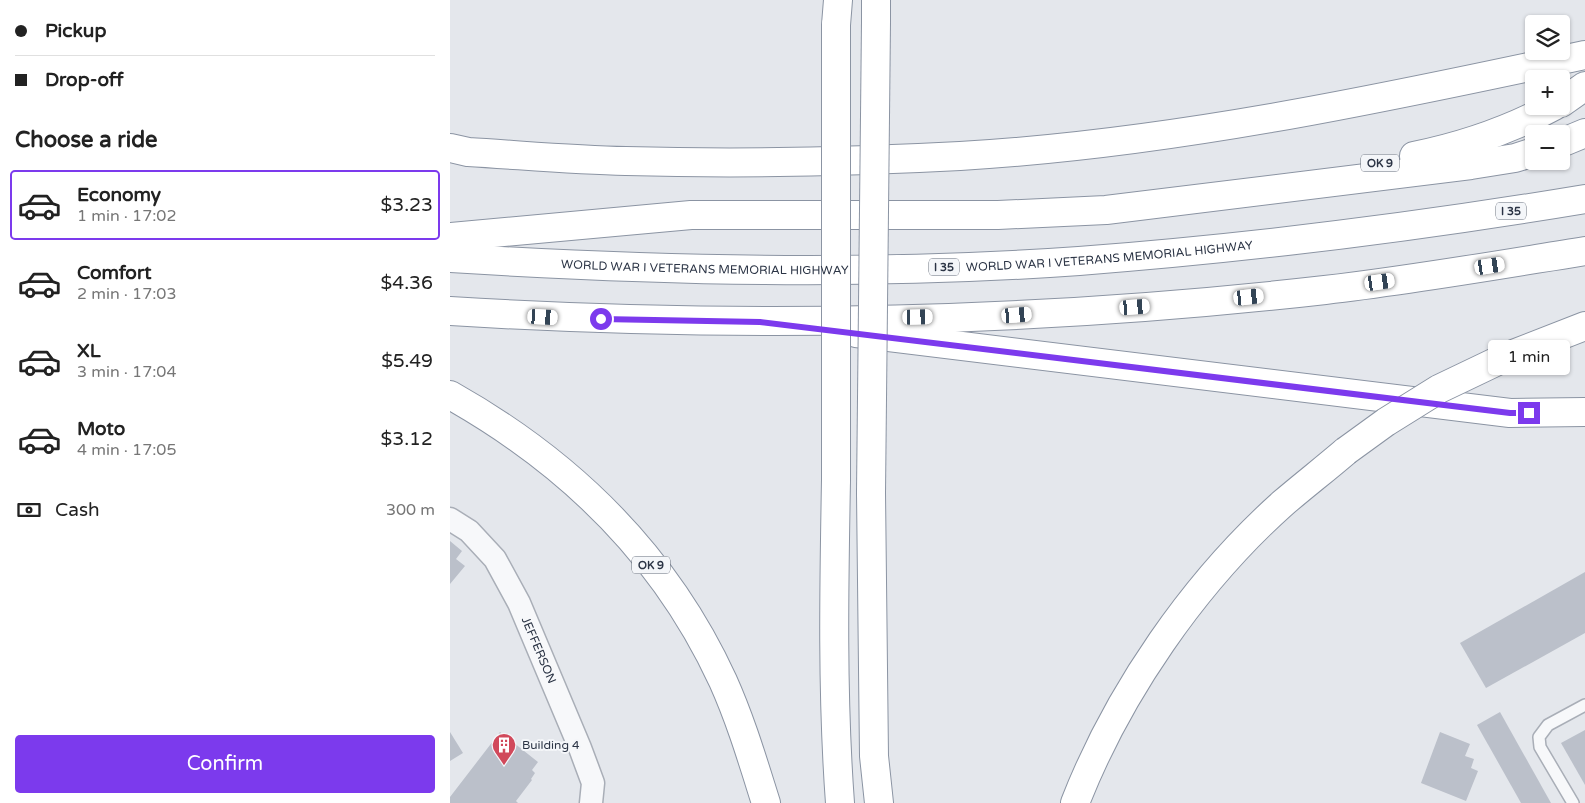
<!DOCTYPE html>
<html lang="en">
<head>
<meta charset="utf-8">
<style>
	:root { --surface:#fff; --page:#f6f6f6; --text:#222; --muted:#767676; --line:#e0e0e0; --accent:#7c3aed }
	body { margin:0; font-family:"Varela Round",sans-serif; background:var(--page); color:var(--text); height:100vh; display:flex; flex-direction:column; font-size:19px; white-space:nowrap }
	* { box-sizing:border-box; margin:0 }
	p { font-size:16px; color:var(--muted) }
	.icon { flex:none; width:28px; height:28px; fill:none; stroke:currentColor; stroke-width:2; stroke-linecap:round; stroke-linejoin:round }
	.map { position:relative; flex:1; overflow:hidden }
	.panel { display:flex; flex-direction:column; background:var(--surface); width:450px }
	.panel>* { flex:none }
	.top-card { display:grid; align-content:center; height:110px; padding:0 15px; background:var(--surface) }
	.tools { position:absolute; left:1075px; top:15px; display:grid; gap:10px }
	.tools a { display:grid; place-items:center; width:45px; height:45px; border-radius:5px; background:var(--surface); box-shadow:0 1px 4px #0004; font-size:25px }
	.end { position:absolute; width:22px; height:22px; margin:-11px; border:6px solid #7c3aed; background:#fff; box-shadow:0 0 0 2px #fff }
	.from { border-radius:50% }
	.bubble { position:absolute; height:35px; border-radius:5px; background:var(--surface); box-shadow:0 1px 4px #0004; font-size:16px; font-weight:600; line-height:35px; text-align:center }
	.car { position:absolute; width:15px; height:30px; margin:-15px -8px; border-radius:6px; box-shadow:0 0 4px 1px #0007; background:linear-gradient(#fff 24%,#345 0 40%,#fff 0 76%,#345 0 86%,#fff 0) }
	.top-card b { display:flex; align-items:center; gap:18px; height:48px; font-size:19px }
	.top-card b+b { border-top:1px solid var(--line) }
	.top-card i { width:12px; height:12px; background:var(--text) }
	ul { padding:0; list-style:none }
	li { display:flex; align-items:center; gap:15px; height:70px; margin:0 10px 8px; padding:0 5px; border:2px solid transparent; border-radius:5px }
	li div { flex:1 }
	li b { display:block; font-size:19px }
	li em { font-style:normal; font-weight:600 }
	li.active { border-color:var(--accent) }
	li>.icon { width:45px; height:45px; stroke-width:1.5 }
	h2 { padding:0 15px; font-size:22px; line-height:60px }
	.pay { display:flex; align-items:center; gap:12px; height:55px; padding:0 15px; font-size:19px }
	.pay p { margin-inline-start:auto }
	.button { display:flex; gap:10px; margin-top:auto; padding:10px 15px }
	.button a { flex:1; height:58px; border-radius:5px; background:var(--accent); color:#fff; font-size:20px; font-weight:600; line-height:58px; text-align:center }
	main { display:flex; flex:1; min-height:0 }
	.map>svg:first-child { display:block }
	.building { fill:#bbc0ca }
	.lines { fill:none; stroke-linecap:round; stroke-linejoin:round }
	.lane-casing { stroke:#a9aeb7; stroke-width:14 }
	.street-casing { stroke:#a9aeb7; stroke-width:25 }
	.highway-casing { stroke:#8b94a3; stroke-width:30 }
	.lane { stroke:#f7f8fa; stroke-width:11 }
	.street { stroke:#f7f8fa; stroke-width:22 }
	.highway { stroke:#fff; stroke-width:28 }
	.highway-bridge-casing { stroke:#8b94a3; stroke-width:30; stroke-linecap:butt }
	.highway-bridge { stroke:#fff; stroke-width:28 }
	.route { stroke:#7c3aed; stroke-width:6 }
	.labels { text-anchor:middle; stroke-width:4; stroke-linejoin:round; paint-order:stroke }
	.shield { fill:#f4f6f9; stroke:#676e7b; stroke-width:1 }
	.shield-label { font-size:11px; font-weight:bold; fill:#2b3445 }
	.street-label { font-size:12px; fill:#2b3445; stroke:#f4f6f9 }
	.poi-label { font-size:12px; fill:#2b3445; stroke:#f4f6f9; text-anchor:start }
</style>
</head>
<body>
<main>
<section class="panel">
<div class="top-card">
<b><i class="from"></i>Pickup</b>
<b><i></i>Drop-off</b>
</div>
<h2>Choose a ride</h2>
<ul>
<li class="active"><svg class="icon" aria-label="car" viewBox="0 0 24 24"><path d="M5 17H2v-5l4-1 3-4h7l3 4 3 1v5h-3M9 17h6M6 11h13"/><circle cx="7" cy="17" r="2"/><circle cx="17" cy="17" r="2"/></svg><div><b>Economy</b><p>1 min · 17:02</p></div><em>$3.23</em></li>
<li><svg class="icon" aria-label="car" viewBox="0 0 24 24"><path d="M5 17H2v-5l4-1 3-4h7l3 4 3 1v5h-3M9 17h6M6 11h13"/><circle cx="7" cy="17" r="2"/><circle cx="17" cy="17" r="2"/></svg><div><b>Comfort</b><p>2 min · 17:03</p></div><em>$4.36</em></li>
<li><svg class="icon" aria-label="car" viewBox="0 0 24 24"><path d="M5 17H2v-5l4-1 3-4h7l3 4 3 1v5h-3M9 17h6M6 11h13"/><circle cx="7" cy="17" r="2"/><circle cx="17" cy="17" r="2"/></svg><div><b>XL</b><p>3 min · 17:04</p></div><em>$5.49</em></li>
<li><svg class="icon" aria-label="car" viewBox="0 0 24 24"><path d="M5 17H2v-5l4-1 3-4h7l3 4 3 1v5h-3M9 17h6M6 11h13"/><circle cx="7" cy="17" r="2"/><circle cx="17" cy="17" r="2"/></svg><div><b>Moto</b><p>4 min · 17:05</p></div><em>$3.12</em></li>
</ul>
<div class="pay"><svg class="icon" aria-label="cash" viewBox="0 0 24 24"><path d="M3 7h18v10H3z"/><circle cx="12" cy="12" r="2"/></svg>Cash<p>300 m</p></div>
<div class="button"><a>Confirm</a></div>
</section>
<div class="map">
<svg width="1135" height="803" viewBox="0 0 1135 803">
	<rect width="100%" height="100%" fill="#e4e7ec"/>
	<g class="building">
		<path d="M0 541 12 551 6 559 15 566 0 584Z"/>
		<path d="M1135 572V633L1036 688 1010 643Z"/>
		<path d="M1050 712 1101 803H1071L1027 725Z"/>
		<path d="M1135 730V785L1111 743Z"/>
		<path d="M0 732 13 753 0 761Z"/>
		<path d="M50 732 88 762 82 770 85 773 81 779 82 780 66 801 68 803H0V797Z"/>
		<path d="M990 732 1020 744 1015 756 1024 759 1021 768 1028 771 1016 801 971 783Z"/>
	</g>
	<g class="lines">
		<g class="lane-casing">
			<path id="lane" d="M1123 803 1090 747 1089 737 1098 725 1135 705"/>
		</g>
		<g class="street-casing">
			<g id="street">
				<path id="s1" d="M0 519 19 531 45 559 69 603 130 748 143 783 141 803"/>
			</g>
		</g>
		<g class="highway-casing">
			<g id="highway">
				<path d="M426 22V0"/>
				<path d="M386 25 388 0"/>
				<path d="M1111 103 1135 86"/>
				<path d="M1111 143 1135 133"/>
				<path d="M0 148 18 152C70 155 123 160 176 161 287 164 399 162 510 156 718 144 931 99 1135 55"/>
				<path d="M964 156C1013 146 1060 130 1104 106"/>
				<path d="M0 237 241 215H548L656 210 1021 165 1065 158 1084 152"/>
				<path id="s2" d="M0 258C209 271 420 276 629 261 799 248 967 227 1135 199"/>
				<path d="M0 311C291 329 585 323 875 290 962 280 1048 265 1135 251"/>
				<path d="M406 333 1060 413 1135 412"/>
				<path d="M1058 356 1135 326"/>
				<path d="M0 395C119 462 215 555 273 681 291 721 303 762 316 803"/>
				<path d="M386 480C384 588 382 695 390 803"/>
				<path d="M421 493 424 756 429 803"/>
				<path d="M625 803C668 693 744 583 832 504 853 486 875 469 896 451"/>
			</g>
		</g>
		<use href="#lane" class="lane"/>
		<use href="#street" class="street"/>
		<use href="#highway" class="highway"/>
		<g class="highway-bridge-casing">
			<g id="highway-bridge">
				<path d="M896 451 936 422 989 389 1058 356"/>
				<path d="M386 480V25"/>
				<path d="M421 493 426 22"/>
			</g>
		</g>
		<use href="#highway-bridge" class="highway-bridge"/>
	</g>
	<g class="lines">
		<path class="route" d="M151 319 310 322 1060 413H1079"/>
	</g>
	<defs>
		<g id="building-pin" transform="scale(1.25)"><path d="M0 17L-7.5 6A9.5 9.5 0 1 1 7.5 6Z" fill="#d1495b" stroke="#f4f6f9"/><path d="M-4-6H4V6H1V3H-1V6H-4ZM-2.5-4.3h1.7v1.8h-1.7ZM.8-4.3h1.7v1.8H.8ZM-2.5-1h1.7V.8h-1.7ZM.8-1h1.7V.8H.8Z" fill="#fff"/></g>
	</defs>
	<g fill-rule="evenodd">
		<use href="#building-pin" x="54" y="745"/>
	</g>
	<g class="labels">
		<g class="shield">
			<rect x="911" y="154.5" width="38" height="17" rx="4"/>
			<rect x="1046" y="202.5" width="30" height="17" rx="4"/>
			<rect x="479" y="258.5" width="30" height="17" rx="4"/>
			<rect x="182" y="556.5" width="38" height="17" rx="4"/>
		</g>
		<g class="shield-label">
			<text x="930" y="167">OK 9</text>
			<text x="1061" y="215">I 35</text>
			<text x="494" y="271">I 35</text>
			<text x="201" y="569">OK 9</text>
		</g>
		<g class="street-label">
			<text dy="4" stroke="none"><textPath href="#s2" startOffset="660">WORLD WAR I VETERANS MEMORIAL HIGHWAY</textPath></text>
			<text dy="4" stroke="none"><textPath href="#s2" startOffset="255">WORLD WAR I VETERANS MEMORIAL HIGHWAY</textPath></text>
			<text dy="4" stroke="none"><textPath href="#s1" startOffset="162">JEFFERSON</textPath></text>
		</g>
		<g class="poi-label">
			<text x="72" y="749">Building 4</text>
		</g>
	</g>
</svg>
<div class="tools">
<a><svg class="icon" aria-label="layers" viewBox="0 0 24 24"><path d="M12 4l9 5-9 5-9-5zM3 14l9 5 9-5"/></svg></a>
<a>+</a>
<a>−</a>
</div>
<i class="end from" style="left:151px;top:319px"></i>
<i class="end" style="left:1079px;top:413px"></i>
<div class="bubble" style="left:1038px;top:340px;width:82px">1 min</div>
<i class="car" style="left:1040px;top:266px;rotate:81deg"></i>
<i class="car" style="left:930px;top:282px;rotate:82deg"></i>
<i class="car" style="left:799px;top:297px;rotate:84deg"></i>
<i class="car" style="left:685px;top:307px;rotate:86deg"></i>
<i class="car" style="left:567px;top:315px;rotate:86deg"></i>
<i class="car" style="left:93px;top:317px;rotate:93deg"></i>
<i class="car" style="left:468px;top:317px;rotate:89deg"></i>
</div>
</main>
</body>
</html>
